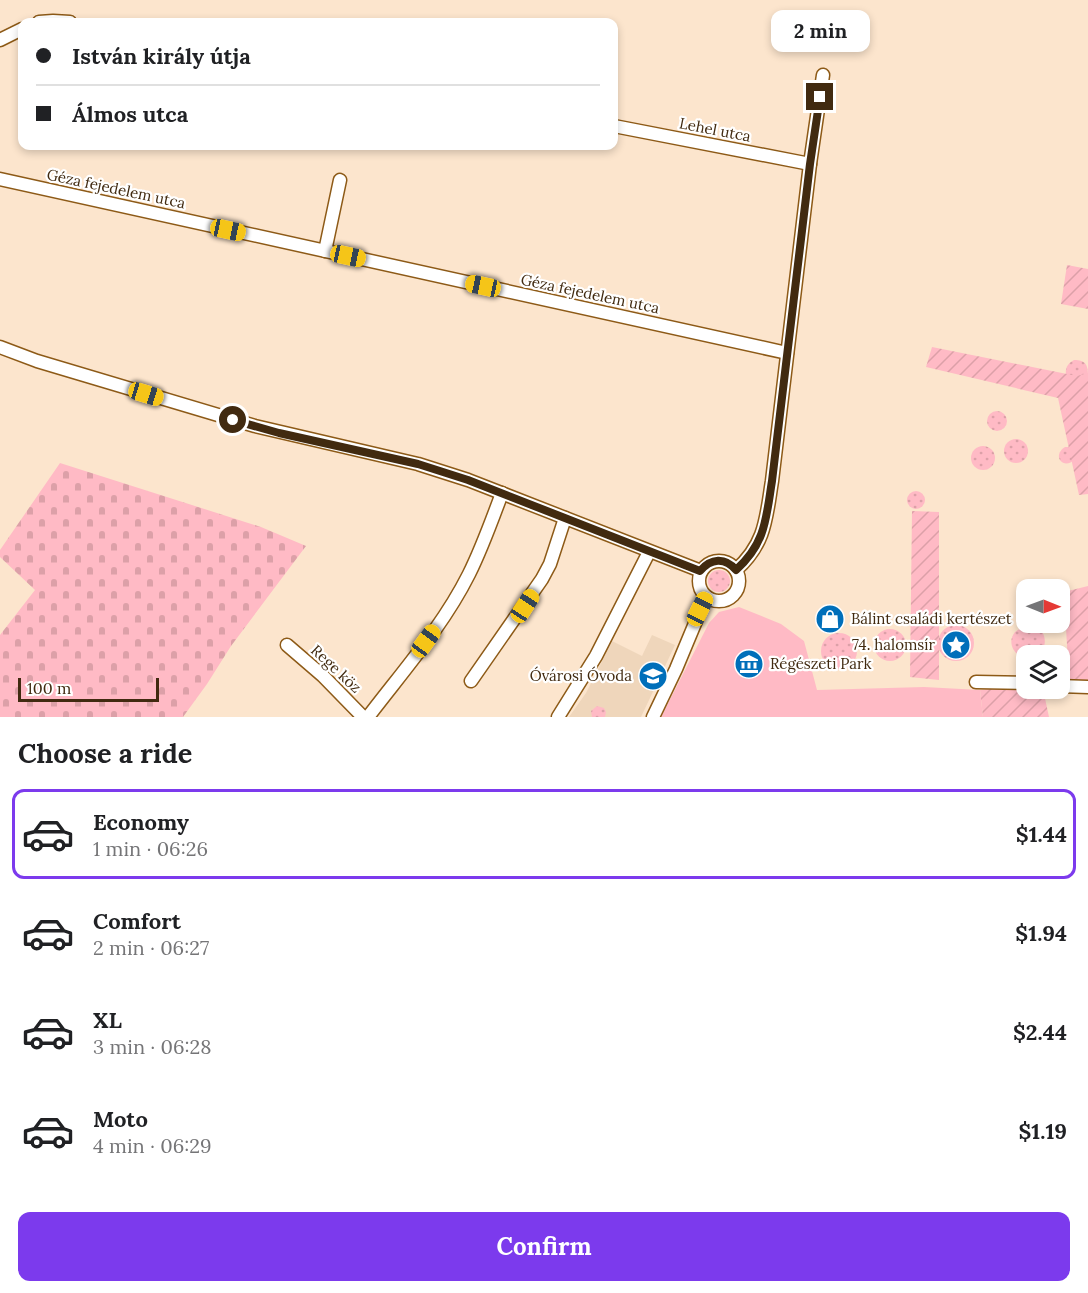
<!DOCTYPE html>
<html lang="en">
<head>
<meta charset="utf-8">
<style>
	:root { --surface:#fff; --page:#f6f6f6; --text:#202124; --muted:#757577; --line:#e0e0e0; --accent:#7c3aed }
	body { margin:0; font-family:Lora,serif; background:var(--page); color:var(--text); height:100vh; display:flex; flex-direction:column; font-size:22px; white-space:nowrap }
	* { box-sizing:border-box; margin:0 }
	p { font-size:20px; color:var(--muted) }
	.icon { flex:none; width:33px; height:33px; fill:none; stroke:currentColor; stroke-width:2; stroke-linecap:round; stroke-linejoin:round }
	.map { position:relative; height:717px; overflow:hidden }
	.side { display:flex; flex-direction:column; background:var(--surface); flex:1 }
	.side>* { flex:none }
	.hud { position:absolute; left:18px; top:18px; width:600px; height:132px; border-radius:12px; box-shadow:0 3px 9px #0003; display:grid; align-content:center; height:132px; padding:0 18px; background:var(--surface) }
	.needle { width:39px; rotate:91deg }
	.fabs { position:absolute; left:1016px; top:579px; display:grid; gap:12px }
	.fabs a { display:grid; place-items:center; width:54px; height:54px; border-radius:12px; background:var(--surface); box-shadow:0 3px 9px #0003; font-size:30px }
	.scale { position:absolute; left:18px; bottom:15px; width:141px; box-sizing:border-box; padding-left:6px; border:3px solid #412a10; border-top:0; font-size:16px; line-height:21px; white-space:nowrap; color:#412a10; -webkit-text-stroke:4px #fff; paint-order:stroke }
	.end { position:absolute; width:27px; height:27px; margin:-14px; border:8px solid #412a10; background:#fff; box-shadow:0 0 0 3px #fff }
	.from { border-radius:50% }
	.bubble { position:absolute; height:42px; border-radius:12px; background:var(--surface); box-shadow:0 3px 9px #0003; font-size:20px; font-weight:700; line-height:42px; text-align:center }
	.car { position:absolute; width:18px; height:36px; margin:-18px -9px; border-radius:8px; box-shadow:0 0 4px 2px #0007; background:linear-gradient(#f5c518 24%,#345 0 40%,#f5c518 0 76%,#345 0 86%,#f5c518 0) }
	.hud b { display:flex; align-items:center; gap:21px; height:57px; font-size:22px }
	.hud b+b { border-top:2px solid var(--line) }
	.hud i { width:15px; height:15px; background:var(--text) }
	ul { padding:0; list-style:none }
	li { display:flex; align-items:center; gap:18px; height:90px; margin:0 12px 9px; padding:0 6px; border:3px solid transparent; border-radius:12px }
	li div { flex:1 }
	li b { display:block; font-size:22px }
	li em { font-style:normal; font-weight:700 }
	li.on { border-color:var(--accent) }
	li>.icon { width:54px; height:54px; stroke-width:1.5 }
	h2 { padding:0 18px; font-size:27px; line-height:72px }
	.cta { display:flex; gap:12px; margin-top:auto; padding:12px 18px }
	.cta a { flex:1; height:69px; border-radius:12px; background:var(--accent); color:#fff; font-size:24px; font-weight:700; line-height:69px; text-align:center }
	.map>svg:first-child { display:block }
	.built { fill:#efd6bb }
	.grass { fill:url(#grass-dots) }
	.cemetery { fill:url(#cemetery-stones) }
	.park { fill:#ffbac5 }
	.garden { fill:url(#garden-furrows) }
	.lines { fill:none; stroke-linecap:round; stroke-linejoin:round }
	.minor-casing { stroke:#8d5a17; stroke-width:15 }
	.minor { stroke:#fff; stroke-width:12 }
	.route { stroke:#412a10; stroke-width:8 }
	.labels { text-anchor:middle; stroke-width:4.5; stroke-linejoin:round; paint-order:stroke }
	.street-label { font-size:15px; fill:#412a10; stroke:#fff }
	.poi-label { font-size:15px; fill:#412a10; stroke:#fff; text-anchor:start }
</style>
</head>
<body>
<div class="map">
<svg width="1088" height="717" viewBox="0 0 1088 717">
	<defs>
		<pattern id="grass-dots" width="8" height="8" patternUnits="userSpaceOnUse" patternTransform="scale(1.5)"><rect width="8" height="8" fill="#ffbac5"/><path d="M2 2h.1M6 6h.1" fill="none" stroke="#dca0a8" stroke-width="1.8" stroke-linecap="round"/></pattern>
		<pattern id="cemetery-stones" width="16" height="16" patternUnits="userSpaceOnUse" patternTransform="scale(1.5)"><rect width="16" height="16" fill="#ffbac5"/><path d="M2 7V4a2 2 0 0 1 4 0v3zM10 15v-3a2 2 0 0 1 4 0v3z" fill="#dca0a8"/></pattern>
		<pattern id="garden-furrows" width="10" height="10" patternUnits="userSpaceOnUse" patternTransform="scale(1.5)"><rect width="10" height="10" fill="#ffbac5"/><path d="M-1 1l2-2M0 10L10 0M9 11l2-2" fill="none" stroke="#dca0a8"/></pattern>
	</defs>
	<rect width="100%" height="100%" fill="#fce5cd"/>
	<path class="built" d="M652 635 675 645 641 717H569L586 693 612 641 642 656Z"/>
	<g class="grass">
		<path d="M1074 360C1086 360 1088 365 1088 377L1066 376C1065 368 1067 364 1074 360Z"/>
		<circle cx="997" cy="421" r="10"/>
		<circle cx="1016" cy="451" r="12"/>
		<circle cx="983" cy="458" r="12"/>
		<path d="M1065 447H1069L1075 459C1064 471 1051 456 1065 447Z"/>
		<circle cx="916" cy="500" r="9"/>
		<circle cx="719" cy="581" r="11"/>
		<circle cx="956" cy="643" r="18"/>
		<path d="M1024 626C1025 626 1033 626 1034 626 1048 631 1047 647 1039 655L1026 656V659C1015 656 1006 643 1015 632 1016 631 1023 627 1024 626Z"/>
		<circle cx="890" cy="645" r="16"/>
		<circle cx="839" cy="651" r="18"/>
		<path d="M597 706 604 708 606 712 605 717H592L591 711Z"/>
	</g>
	<path class="cemetery" d="M60 463 261 527 306 546 231 646 207 684 183 717H0V635L35 590 0 557V550Z"/>
	<path class="park" d="M739 607 781 624 804 641 817 690 924 687 980 690 983 717H661L709 623 719 612Z"/>
	<g class="garden">
		<path d="M1067 265 1088 269V309L1061 304Z"/>
		<path d="M932 347 1077 376 1088 373V494L1079 495 1058 398 926 367Z"/>
		<path d="M912 511 939 512V680L910 677Z"/>
		<path d="M1088 586V682L1069 681 1064 592Z"/>
		<path d="M1012 686 1026 688 1043 689 1049 717H983L980 690Z"/>
	</g>
	<g class="lines">
		<g class="minor-casing">
			<g id="minor">
				<path d="M39 22 53 21 70 22"/>
				<path d="M0 40 22 29"/>
				<path d="M614 126 810 164"/>
				<path d="M0 179 787 353"/>
				<path d="M325 251 340 180"/>
				<path d="M0 347 37 361 255 426 418 464 468 480 701 571"/>
				<circle cx="719" cy="581" r="20"/>
				<path d="M736 570C766 543 766 518 772 481L810 164 823 75"/>
				<path d="M287 645 323 676 363 717"/>
				<path d="M471 681 542 579 550 564 565 518"/>
				<path d="M976 682 1026 683"/>
				<path d="M1059 686 1088 687"/>
				<path d="M368 717C403 671 443 626 469 574 482 548 492 520 502 493"/>
				<path d="M558 717 596 656 649 552"/>
				<path d="M653 717 676 669 706 597"/>
			</g>
		</g>
		<use href="#minor" class="minor"/>
	</g>
	<g class="lines">
		<path class="route" d="M233 420 279 433 418 464 468 480 700 571C711 558 725 557 736 570 766 543 766 518 772 481L810 164 820 97"/>
	</g>
	<defs>
		<g id="shop-disc" transform="scale(1.5)"><circle r="9.5" fill="#006fba" stroke="#fff"/><path d="M-5-2.5h2.3a2.7 3.5 0 0 1 5.4 0H5L5.5 6h-11ZM-1.5-2.5h3a1.5 2.3 0 0 0-3 0Z" fill="#fff"/></g>
		<g id="sight-disc" transform="scale(1.5)"><circle r="9.5" fill="#006fba" stroke="#fff"/><path d="M0-6L1.8-2.2L6-1.7L2.9 1.2L3.7 5.4L0 3.3L-3.7 5.4L-2.9 1.2L-6-1.7L-1.8-2.2Z" fill="#fff"/></g>
		<g id="museum-disc" transform="scale(1.5)"><circle r="9.5" fill="#006fba" stroke="#fff"/><path d="M0-6L6-3V-2H-6V-3ZM-5-1h2V3h-2ZM-1-1h2V3h-2ZM3-1h2V3H3ZM-6 4H6V6H-6Z" fill="#fff"/></g>
		<g id="school-disc" transform="scale(1.5)"><circle r="9.5" fill="#006fba" stroke="#fff"/><path d="M0-5L7-2L0 1L-7-2ZM-4 1L0 2.5L4 1V4Q0 6-4 4Z" fill="#fff"/></g>
	</defs>
	<g fill-rule="evenodd">
		<use href="#shop-disc" x="830" y="619"/>
		<use href="#sight-disc" x="956" y="645"/>
		<use href="#museum-disc" x="749" y="664"/>
		<use href="#school-disc" x="653" y="676"/>
	</g>
	<g class="labels">
		<g class="street-label">
			<text transform="translate(715 130) rotate(11)" y="5">Lehel utca</text>
			<text transform="translate(116 189) rotate(12)" y="5">Géza fejedelem utca</text>
			<text transform="translate(590 294) rotate(12)" y="5">Géza fejedelem utca</text>
			<text transform="translate(336 669) rotate(43)" y="5">Rege köz</text>
		</g>
		<g class="poi-label">
			<text x="851" y="624">Bálint családi kertészet</text>
			<text x="935" y="650" text-anchor="end">74. halomsír</text>
			<text x="770" y="669">Régészeti Park</text>
			<text x="632" y="681" text-anchor="end">Óvárosi Óvoda</text>
		</g>
	</g>
</svg>
<div class="fabs">
<a><svg class="needle" viewBox="-14 -14 28 28"><path d="M0-13l5 13h-10z" fill="#e53935"/><path d="M0 13l5-13h-10z" fill="#757577"/></svg></a>
<a><svg class="icon" aria-label="layers" viewBox="0 0 24 24"><path d="M12 4l9 5-9 5-9-5zM3 14l9 5 9-5"/></svg></a>
</div>
<div class="scale">100 m</div>
<i class="end from" style="left:233px;top:420px"></i>
<i class="end" style="left:820px;top:97px"></i>
<div class="bubble" style="left:771px;top:10px;width:99px">2 min</div>
<i class="car" style="left:228px;top:230px;rotate:102deg"></i>
<i class="car" style="left:348px;top:256px;rotate:102deg"></i>
<i class="car" style="left:483px;top:286px;rotate:282deg"></i>
<i class="car" style="left:146px;top:394px;rotate:107deg"></i>
<i class="car" style="left:525px;top:606px;rotate:33deg"></i>
<i class="car" style="left:700px;top:609px;rotate:26deg"></i>
<i class="car" style="left:426px;top:641px;rotate:36deg"></i>
<div class="hud">
<b><i class="from"></i>István király útja</b>
<b><i></i>Álmos utca</b>
</div>
</div>
<section class="side">
<h2>Choose a ride</h2>
<ul>
<li class="on"><svg class="icon" aria-label="car" viewBox="0 0 24 24"><path d="M5 17H2v-5l4-1 3-4h7l3 4 3 1v5h-3M9 17h6M6 11h13"/><circle cx="7" cy="17" r="2"/><circle cx="17" cy="17" r="2"/></svg><div><b>Economy</b><p>1 min · 06:26</p></div><em>$1.44</em></li>
<li><svg class="icon" aria-label="car" viewBox="0 0 24 24"><path d="M5 17H2v-5l4-1 3-4h7l3 4 3 1v5h-3M9 17h6M6 11h13"/><circle cx="7" cy="17" r="2"/><circle cx="17" cy="17" r="2"/></svg><div><b>Comfort</b><p>2 min · 06:27</p></div><em>$1.94</em></li>
<li><svg class="icon" aria-label="car" viewBox="0 0 24 24"><path d="M5 17H2v-5l4-1 3-4h7l3 4 3 1v5h-3M9 17h6M6 11h13"/><circle cx="7" cy="17" r="2"/><circle cx="17" cy="17" r="2"/></svg><div><b>XL</b><p>3 min · 06:28</p></div><em>$2.44</em></li>
<li><svg class="icon" aria-label="car" viewBox="0 0 24 24"><path d="M5 17H2v-5l4-1 3-4h7l3 4 3 1v5h-3M9 17h6M6 11h13"/><circle cx="7" cy="17" r="2"/><circle cx="17" cy="17" r="2"/></svg><div><b>Moto</b><p>4 min · 06:29</p></div><em>$1.19</em></li>
</ul>
<div class="cta"><a>Confirm</a></div>
</section>
</body>
</html>
